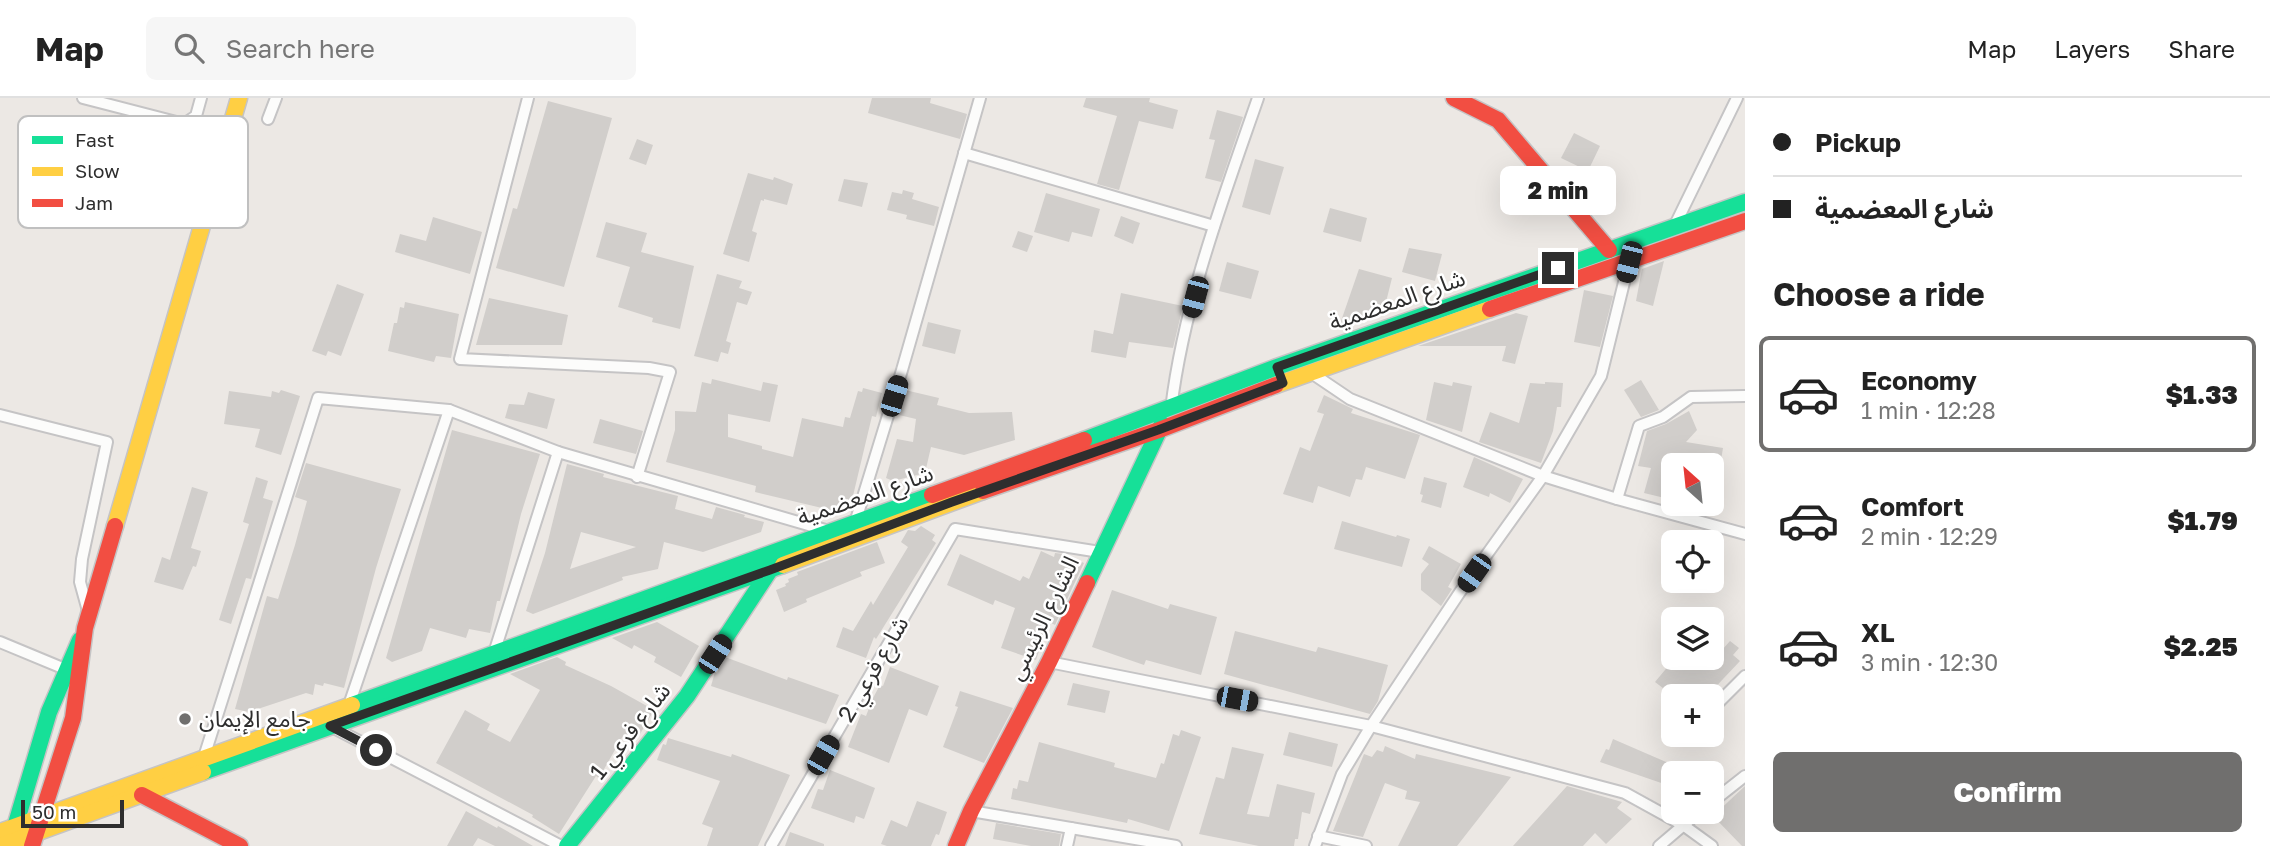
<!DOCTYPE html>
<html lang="en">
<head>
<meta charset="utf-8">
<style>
	:root { --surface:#fff; --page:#f6f6f6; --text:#222; --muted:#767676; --line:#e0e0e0; --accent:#706f6e }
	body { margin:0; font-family:"Golos Text","Noto Sans Arabic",sans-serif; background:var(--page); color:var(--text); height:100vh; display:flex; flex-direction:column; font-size:26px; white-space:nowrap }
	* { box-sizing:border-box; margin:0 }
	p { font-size:23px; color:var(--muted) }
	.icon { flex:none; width:38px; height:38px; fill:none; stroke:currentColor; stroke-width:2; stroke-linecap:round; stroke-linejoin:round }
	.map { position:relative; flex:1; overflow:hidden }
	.drawer { display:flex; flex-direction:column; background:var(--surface); width:525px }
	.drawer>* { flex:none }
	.guide { display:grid; align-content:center; height:154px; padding:0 28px; background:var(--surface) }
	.needle { width:46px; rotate:333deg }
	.controls { position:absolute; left:1661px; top:355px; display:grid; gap:14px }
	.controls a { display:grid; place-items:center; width:63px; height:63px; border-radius:10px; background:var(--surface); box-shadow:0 7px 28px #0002; font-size:35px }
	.scale { position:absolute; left:21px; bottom:18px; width:103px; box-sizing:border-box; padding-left:7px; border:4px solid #2e2e2e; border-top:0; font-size:19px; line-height:24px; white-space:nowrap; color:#2e2e2e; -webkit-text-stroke:5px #fff; paint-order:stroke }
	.end { position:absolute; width:32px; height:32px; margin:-16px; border:9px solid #2e2e2e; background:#fff; box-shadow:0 0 0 4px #fff }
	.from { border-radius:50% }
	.bubble { position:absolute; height:49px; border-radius:10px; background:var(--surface); box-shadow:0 7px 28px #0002; font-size:23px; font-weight:800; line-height:49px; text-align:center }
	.car { position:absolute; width:21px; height:42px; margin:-21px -10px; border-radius:9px; box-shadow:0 0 5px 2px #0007; background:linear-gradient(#222 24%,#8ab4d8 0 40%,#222 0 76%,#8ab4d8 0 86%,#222 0) }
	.guide b { display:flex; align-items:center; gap:24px; height:66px; font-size:26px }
	.guide b+b { border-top:2px solid var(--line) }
	.guide i { width:18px; height:18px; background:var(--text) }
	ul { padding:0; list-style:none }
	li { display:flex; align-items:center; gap:21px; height:116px; margin:0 14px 10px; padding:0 14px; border:4px solid transparent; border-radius:10px }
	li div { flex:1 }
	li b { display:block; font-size:26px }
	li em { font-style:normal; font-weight:800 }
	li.current { border-color:var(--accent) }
	li>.icon { width:63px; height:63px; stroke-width:1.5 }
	h2 { padding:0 28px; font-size:32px; line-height:84px }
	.primary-button { display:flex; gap:14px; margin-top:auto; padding:14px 28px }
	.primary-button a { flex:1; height:80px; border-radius:10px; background:var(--accent); color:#fff; font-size:28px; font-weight:800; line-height:80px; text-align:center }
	header { display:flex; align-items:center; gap:42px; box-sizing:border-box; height:98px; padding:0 35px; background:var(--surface); border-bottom:2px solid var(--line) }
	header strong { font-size:33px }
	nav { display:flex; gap:38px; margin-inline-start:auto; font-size:24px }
	.search { width:490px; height:63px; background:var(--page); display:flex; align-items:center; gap:18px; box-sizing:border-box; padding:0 24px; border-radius:10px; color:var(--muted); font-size:26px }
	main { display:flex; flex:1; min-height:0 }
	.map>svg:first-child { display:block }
	.building { fill:#d1cecb; fill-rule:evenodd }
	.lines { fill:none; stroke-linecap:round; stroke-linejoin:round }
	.street-casing { stroke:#c5c4c5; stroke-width:14 }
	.fast-casing { stroke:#c5c4c5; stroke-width:19 }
	.slow-casing { stroke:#c5c4c5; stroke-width:19 }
	.jam-casing { stroke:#c5c4c5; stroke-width:19 }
	.street { stroke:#fcfcfb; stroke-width:10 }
	.fast { stroke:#16e098; stroke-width:16 }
	.slow { stroke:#ffcf43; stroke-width:16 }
	.jam { stroke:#f24e42; stroke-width:16 }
	.route { stroke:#2e2e2e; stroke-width:9 }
	.poi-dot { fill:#706f6e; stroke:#fff; stroke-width:2.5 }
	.labels { text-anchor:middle; stroke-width:5; stroke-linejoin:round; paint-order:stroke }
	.street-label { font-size:23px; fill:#2e2e2e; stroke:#fff }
	.poi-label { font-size:23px; fill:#2e2e2e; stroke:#fff; text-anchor:start }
	.key { fill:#fff; stroke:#c0c0c0; stroke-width:2 }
	.key-label { font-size:19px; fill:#2e2e2e }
</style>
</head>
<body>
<header>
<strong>Map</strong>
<div class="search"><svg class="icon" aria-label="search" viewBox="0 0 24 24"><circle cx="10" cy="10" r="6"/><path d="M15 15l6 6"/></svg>Search here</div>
<nav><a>Map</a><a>Layers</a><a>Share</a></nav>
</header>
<main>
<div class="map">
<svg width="1745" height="748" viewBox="0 0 1745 748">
	<rect width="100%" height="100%" fill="#ece8e4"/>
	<g class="building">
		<path d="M872 0H931L930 5 967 16 960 41 868 15Z"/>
		<path d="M1086 0H1150L1149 4 1178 12 1173 31 1139 23 1119 92 1097 86 1117 18 1083 9Z"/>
		<path d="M548 3 612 20 564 189 496 170 513 110 517 111Z"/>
		<path d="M1217 12 1243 19 1221 84 1205 80 1215 42 1209 41Z"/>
		<path d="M1574 35 1600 48 1588 73 1561 60Z"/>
		<path d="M637 41 653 47 646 67 629 61Z"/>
		<path d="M1255 61 1284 69 1270 117 1242 109Z"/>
		<path d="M748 75 773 82 774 79 793 86 787 107 764 101V103L761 102 752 133 757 135 749 164 723 156Z"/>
		<path d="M844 81 868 85 862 109 838 103Z"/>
		<path d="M903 92 914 95 912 101 939 109 934 128 906 121 907 117 887 112 892 94 902 96Z"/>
		<path d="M1046 95 1100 111 1092 139 1072 134 1069 144 1034 134Z"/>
		<path d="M1330 110 1367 120 1361 144 1323 134Z"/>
		<path d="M1121 118 1140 125 1133 146 1114 138Z"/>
		<path d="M433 119 482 134 470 176 395 154 400 136 426 143Z"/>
		<path d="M606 124 647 135 641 154 694 168 680 231 652 224 653 220 618 209 630 169 596 159Z"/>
		<path d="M1018 133 1033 138 1027 154 1012 149Z"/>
		<path d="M1409 150 1442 156 1435 183 1402 174Z"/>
		<path d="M1664 163 1653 208 1636 203 1642 171Z"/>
		<path d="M1227 164 1259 173 1251 201 1219 193Z"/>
		<path d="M1359 171 1392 180 1383 216 1340 226Z"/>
		<path d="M717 176 742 183 739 190 752 194 747 207 737 204 726 243 731 245 728 256 721 254 718 264 694 258Z"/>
		<path d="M337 186 364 196 341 258 328 253 326 258 312 253Z"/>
		<path d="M1584 192 1613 198 1600 249 1574 244Z"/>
		<path d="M1121 195 1183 208 1173 250 1129 244 1126 260 1091 254 1094 232 1113 236Z"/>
		<path d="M489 200 568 217 562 247H476Z"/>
		<path d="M405 204 459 216 451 260 436 258 434 264 388 253 394 225H397L400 209 404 210Z"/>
		<path d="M1516 215 1528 218 1515 266 1502 263 1506 248H1418Z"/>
		<path d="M928 224 961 232 955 256 922 248Z"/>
		<path d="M712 281 761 293 763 284 778 287 770 324 728 316V339L762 348V351L793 359 802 320 843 329 845 319 850 320 858 293 862 294 863 290 882 295 876 319 872 318 852 402 847 401 843 415 755 394 756 388 666 364 675 332V313L696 314 702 284 711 286Z"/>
		<path d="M1641 282 1659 312 1641 319 1624 292Z"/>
		<path d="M1434 284 1452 288 1453 284 1472 288 1462 334 1426 322Z"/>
		<path d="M1545 284 1563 285 1561 309H1557L1553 333 1541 365 1479 344 1490 314 1519 325 1530 285 1545 286Z"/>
		<path d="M281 292 300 298 281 357 255 349 260 331 224 326 229 293 271 299 272 293 279 295Z"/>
		<path d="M905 292 939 300 937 307 969 315 1012 314 1015 342 964 357 931 349 925 375 893 383 886 380 897 341 913 344 916 321 899 317Z"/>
		<path d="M528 294 555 301 547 331 505 320 509 306 524 307Z"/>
		<path d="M1324 297 1353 311 1351 315 1420 337 1405 381 1366 369 1362 382 1356 381 1350 399 1318 388 1313 405 1283 396 1300 349 1310 353 1324 316 1317 314Z"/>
		<path d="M1689 313 1697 332 1686 344 1723 350 1720 368H1673V402L1644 395 1651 370 1638 368 1647 333 1666 326Z"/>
		<path d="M600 321 643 333 636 356 593 345Z"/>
		<path d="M452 332 540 356 521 416 500 503H497L490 535 469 531 466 540 430 530 422 553 392 564 386 560Z"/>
		<path d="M1474 359 1523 381 1510 405 1490 395 1489 399 1463 389Z"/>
		<path d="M306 365 401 391 376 470 344 590 324 585 323 588 315 586 313 597 306 595 249 614 235 611 267 498 278 501 295 447 307 403 295 399Z"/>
		<path d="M567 366 604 376 603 379 678 398 675 411 712 421 716 409 745 417 744 419 764 424 761 434 703 454 664 444 658 471 622 479 623 482 533 516 526 513 545 455ZM581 434 636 449 570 471Z"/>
		<path d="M256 379 268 383 263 400 273 403 251 481 246 480 231 526 219 522 249 426 243 424Z"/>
		<path d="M1424 379 1447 385 1441 410 1421 404 1423 397 1420 396Z"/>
		<path d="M192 389 208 394 191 450 201 453 196 469 193 468 183 492 154 484 162 459 170 462Z"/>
		<path d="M1342 423 1396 439 1397 437 1410 441 1402 469 1334 451Z"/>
		<path d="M921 428 935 437 932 442 936 445 876 541 874 539 866 560 836 549 843 529 853 533 871 503 873 507 908 449 901 444 908 432 915 433Z"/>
		<path d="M877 444 885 465 860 474 862 478 806 501 807 504 784 514 776 492 786 488 785 486 789 484 788 481 798 477 797 474Z"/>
		<path d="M1429 448 1461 466 1448 489 1452 491 1441 508 1421 492V476L1429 466 1422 461Z"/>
		<path d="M1041 453 1054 459 1055 455 1064 456 1084 465 1055 527 1049 524 1036 562 1001 550 1015 510 995 502 993 507 947 487 960 456 1020 483 1023 478 1029 481Z"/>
		<path d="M1112 492 1168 511 1170 506 1217 519 1201 577 1146 562 1144 567 1092 549Z"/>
		<path d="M657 524 699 548 681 579 654 564 656 559 634 547 632 551 612 540Z"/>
		<path d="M1235 533 1316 554 1318 549 1388 567 1378 603 1370 616 1224 576Z"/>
		<path d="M1730 543 1739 550 1733 557 1740 563 1707 598H1664L1668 594 1655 584 1675 560H1715Z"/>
		<path d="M557 559 566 564 565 567 611 588 654 612 636 643 624 636 599 680 596 678 559 736 532 719 533 717 436 665 465 612 490 626 487 632 510 644 540 592 510 576Z"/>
		<path d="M725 559 787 582 788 579 839 597 826 626 711 588 715 574 717 575Z"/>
		<path d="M890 569 939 588 927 618 909 611 889 665 848 649 861 616 866 618 873 600 880 587 883 588Z"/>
		<path d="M1073 585 1110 593 1105 615 1067 607Z"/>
		<path d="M960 593 1013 610 984 665 943 649 958 609 955 608Z"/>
		<path d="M1181 632 1201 639 1169 733 1128 721 1127 725 1011 701 1013 690 1017 691 1019 682 1028 684 1039 644 1115 665 1114 669 1156 680 1161 665 1164 666 1173 636 1179 638Z"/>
		<path d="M1289 634 1338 646 1332 669 1283 657Z"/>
		<path d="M668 640 731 659 732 656 790 677 758 748H707L713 730 702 726 720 683 657 662 663 646 666 647Z"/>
		<path d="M1613 641 1673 667V689L1600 664 1606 651 1609 652Z"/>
		<path d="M1385 648 1415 661 1416 656 1511 679 1457 748H1398L1420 704 1405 701 1407 693 1385 685 1363 739 1333 733 1364 656 1372 659 1377 652 1383 654Z"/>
		<path d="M1232 649 1264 656 1247 716 1269 719 1277 686 1315 695 1310 716 1302 714 1298 741H1295L1294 748H1259L1199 736 1216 679 1224 681Z"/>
		<path d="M830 672 875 690 864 721 856 718 854 725 811 710 818 691 823 692Z"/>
		<path d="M1567 688 1622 704 1617 710 1632 721 1606 746 1595 735 1583 748H1513Z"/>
		<path d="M1745 688V748H1742L1713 718Z"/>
		<path d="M917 703 947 714 939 737 936 736 931 748H887L881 746 891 722 907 729Z"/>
		<path d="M466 713 497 730 498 728 533 748H495L478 740 473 748H447Z"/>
		<path d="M996 725 1061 736 1059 748H1031L993 741Z"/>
		<path d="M790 734 824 746V748H785Z"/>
	</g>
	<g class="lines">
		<g class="street-casing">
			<g id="street">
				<path d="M83 0 184 26 196 18 201 0"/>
				<path d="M528 0 460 261 649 270 670 274 637 379"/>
				<path d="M268 21 276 0"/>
				<path d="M964 55 1214 128"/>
				<path d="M1674 129 1737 0"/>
				<path d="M1310 274 1350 301 1543 378 1617 401 1745 436"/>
				<path d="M1171 311C1184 204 1223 101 1258 0"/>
				<path d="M0 317 107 344 82 461 80 484 88 513"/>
				<path d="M1617 401 1639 328 1663 319 1691 299 1745 298"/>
				<path d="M855 425 902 272 980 0"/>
				<path d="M0 544 65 571"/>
				<path d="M494 555 558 354"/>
				<path d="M1049 564 1371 628 1625 695 1683 727 1712 748"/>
				<path d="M349 607 449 312"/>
				<path d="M1712 611 1745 578"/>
				<path d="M330 628 561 748"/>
				<path d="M204 659 318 300 449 312 558 354 829 433"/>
				<path d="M1712 704 1745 678"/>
				<path d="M971 713 1176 748"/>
				<path d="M1318 738 1366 748"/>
				<path d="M771 748 955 431 1100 454"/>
				<path d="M1067 748 1071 730"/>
				<path d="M1315 748 1342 676 1371 628 1460 494 1543 378 1601 278 1629 164"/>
				<path d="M1659 748 1699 714"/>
			</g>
		</g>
		<g class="fast-casing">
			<g id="fast">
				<path d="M1084 342 1277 269 1745 104"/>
				<path d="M1087 485 1162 326"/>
				<path d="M352 607 932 397"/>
				<path d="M203 674 783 467"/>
				<path d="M12 739 49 614 80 542"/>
				<path d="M567 748 687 598 770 472"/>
			</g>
		</g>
		<g class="slow-casing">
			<g id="slow">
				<path d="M1276 287 1490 211"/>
				<path d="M115 428 239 0"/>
				<path d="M783 467 983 393"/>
				<path d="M0 734 352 607"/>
				<path d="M0 748 203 674"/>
			</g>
		</g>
		<g class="jam-casing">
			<g id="jam">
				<path d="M1454 0 1498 22 1609 152"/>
				<path d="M1490 211 1745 123"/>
				<path d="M983 393 1159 332 1276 287"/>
				<path d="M932 397 1084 342"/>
				<path d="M142 697 240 748"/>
				<path d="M32 748 73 620 85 530 115 428"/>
				<path d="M956 748 971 713 1049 564 1087 485"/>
			</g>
		</g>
		<use href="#street" class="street"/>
		<use href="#fast" class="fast"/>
		<use href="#slow" class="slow"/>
		<use href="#jam" class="jam"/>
	</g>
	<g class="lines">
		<path class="route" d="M376 652 330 628 770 472 952 404 1158 332 1283 285 1277 269 1558 170"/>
	</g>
	<circle class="poi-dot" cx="185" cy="621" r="7"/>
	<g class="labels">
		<g class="street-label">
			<text transform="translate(1397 202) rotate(-19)" y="8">شارع المعضمية</text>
			<text transform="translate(865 397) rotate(-19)" y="8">شارع المعضمية</text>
			<text transform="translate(1043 520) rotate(-64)" y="8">الشارع الرئيسي</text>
			<text transform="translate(873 571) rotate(-60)" y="8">شارع فرعي 2</text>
			<text transform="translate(630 633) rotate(-52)" y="8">شارع فرعي 1</text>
		</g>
		<g class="poi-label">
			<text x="199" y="629">جامع الإيمان</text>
		</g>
	</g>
	<rect x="18" y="18" width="230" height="112" rx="10" class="key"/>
	<rect x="32" y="38" width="31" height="8" fill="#16e098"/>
	<rect x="32" y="69" width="31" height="9" fill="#ffcf43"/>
	<rect x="32" y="101" width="31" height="8" fill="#f24e42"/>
	<g class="key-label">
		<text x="75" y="49">Fast</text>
		<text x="75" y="80">Slow</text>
		<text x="75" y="112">Jam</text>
	</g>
</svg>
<div class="controls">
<a><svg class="needle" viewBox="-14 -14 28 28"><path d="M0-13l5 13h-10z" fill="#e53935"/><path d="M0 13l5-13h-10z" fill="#767676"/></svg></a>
<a><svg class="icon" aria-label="locate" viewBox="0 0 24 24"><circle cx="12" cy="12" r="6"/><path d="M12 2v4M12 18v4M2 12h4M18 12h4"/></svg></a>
<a><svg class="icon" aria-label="layers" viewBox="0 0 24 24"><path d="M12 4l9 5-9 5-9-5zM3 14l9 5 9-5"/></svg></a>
<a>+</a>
<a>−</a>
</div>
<div class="scale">50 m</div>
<i class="end from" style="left:376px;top:652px"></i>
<i class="end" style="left:1558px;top:170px"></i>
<div class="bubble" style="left:1500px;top:68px;width:116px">2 min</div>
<i class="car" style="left:1629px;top:164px;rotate:194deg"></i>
<i class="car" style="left:1195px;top:199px;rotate:195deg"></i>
<i class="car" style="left:894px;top:298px;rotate:17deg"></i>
<i class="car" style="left:1474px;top:475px;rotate:215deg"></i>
<i class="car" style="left:715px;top:556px;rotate:33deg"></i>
<i class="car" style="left:1237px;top:601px;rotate:101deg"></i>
<i class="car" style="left:823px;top:657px;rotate:30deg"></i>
</div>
<section class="drawer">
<div class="guide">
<b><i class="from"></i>Pickup</b>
<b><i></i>شارع المعضمية</b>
</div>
<h2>Choose a ride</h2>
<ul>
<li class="current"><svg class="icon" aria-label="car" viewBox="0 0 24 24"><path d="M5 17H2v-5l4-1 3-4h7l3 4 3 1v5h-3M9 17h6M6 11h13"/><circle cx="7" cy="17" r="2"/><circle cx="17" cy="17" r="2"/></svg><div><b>Economy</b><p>1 min · 12:28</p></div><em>$1.33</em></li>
<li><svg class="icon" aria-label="car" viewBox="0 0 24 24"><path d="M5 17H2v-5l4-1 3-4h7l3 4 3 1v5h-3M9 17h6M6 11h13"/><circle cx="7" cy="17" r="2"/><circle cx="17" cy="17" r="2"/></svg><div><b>Comfort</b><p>2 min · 12:29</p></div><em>$1.79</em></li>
<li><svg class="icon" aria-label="car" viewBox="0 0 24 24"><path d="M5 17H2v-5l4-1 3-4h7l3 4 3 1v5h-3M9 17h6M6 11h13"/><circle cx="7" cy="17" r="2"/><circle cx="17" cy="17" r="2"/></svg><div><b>XL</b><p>3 min · 12:30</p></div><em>$2.25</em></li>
</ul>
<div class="primary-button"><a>Confirm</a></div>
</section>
</main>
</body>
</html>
